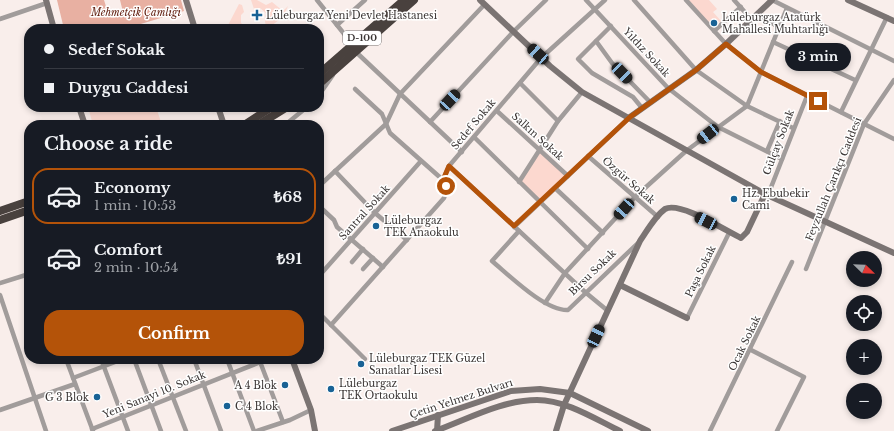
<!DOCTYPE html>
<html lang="en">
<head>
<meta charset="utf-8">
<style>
	:root { --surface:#171b24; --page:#242831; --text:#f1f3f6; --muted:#9ea1a6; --line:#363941; --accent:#b45309 }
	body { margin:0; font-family:"Libre Baskerville",serif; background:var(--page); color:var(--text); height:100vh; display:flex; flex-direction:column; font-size:15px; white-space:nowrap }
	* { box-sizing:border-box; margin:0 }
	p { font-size:13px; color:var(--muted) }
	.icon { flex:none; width:22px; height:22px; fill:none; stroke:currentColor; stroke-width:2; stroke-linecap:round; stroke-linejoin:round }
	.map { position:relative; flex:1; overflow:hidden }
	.drawer { position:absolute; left:24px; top:120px; width:300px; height:244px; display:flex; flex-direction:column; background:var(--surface); border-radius:16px; box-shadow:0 2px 6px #0003 }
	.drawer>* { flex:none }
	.guide { position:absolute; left:24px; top:24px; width:300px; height:88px; border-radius:16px; box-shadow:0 2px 6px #0003; display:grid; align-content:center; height:88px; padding:0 20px; background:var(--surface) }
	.needle { width:26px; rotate:113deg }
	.tools { position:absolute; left:846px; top:251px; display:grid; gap:8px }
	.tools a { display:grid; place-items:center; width:36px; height:36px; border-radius:50%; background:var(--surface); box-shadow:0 2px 6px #0003; font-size:20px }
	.end { position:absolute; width:18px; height:18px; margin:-9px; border:5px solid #b45309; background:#fff; box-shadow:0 0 0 2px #fff }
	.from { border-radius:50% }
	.bubble { position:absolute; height:28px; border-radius:14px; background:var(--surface); box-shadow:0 2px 6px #0003; font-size:13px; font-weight:700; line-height:28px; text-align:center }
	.car { position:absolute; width:12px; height:24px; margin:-12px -6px; border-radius:5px; box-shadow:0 0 3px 1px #0007; background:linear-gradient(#222 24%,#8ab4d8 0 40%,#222 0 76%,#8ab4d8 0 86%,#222 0) }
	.guide b { display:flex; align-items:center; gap:14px; height:38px; font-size:15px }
	.guide b+b { border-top:1px solid var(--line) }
	.guide i { width:10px; height:10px; background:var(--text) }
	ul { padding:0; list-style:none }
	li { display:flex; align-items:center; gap:12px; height:56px; margin:0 8px 6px; padding:0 12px; border:2px solid transparent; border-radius:16px }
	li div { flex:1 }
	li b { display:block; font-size:15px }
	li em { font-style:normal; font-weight:700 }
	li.current { border-color:var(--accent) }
	li>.icon { width:36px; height:36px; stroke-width:1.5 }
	h2 { padding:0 20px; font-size:18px; line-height:48px }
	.button { display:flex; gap:8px; margin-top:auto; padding:8px 20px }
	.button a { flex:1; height:46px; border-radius:16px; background:var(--accent); color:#fff; font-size:16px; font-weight:700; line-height:46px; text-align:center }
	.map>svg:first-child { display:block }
	.green { fill:#fcd8cf }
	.forest { fill:#e8b0a2 }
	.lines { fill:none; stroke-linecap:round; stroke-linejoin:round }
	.street { stroke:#a19c9b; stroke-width:4.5 }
	.secondary { stroke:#7b7473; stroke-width:6 }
	.highway { stroke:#49413e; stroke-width:8 }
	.route { stroke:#b45309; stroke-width:5 }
	.poi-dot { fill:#186295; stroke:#fff; stroke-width:1.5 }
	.labels { text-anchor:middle; stroke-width:3; stroke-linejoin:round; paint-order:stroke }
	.shield { fill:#fff; stroke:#767272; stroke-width:1 }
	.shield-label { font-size:9px; font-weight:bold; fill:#3b3635 }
	.park-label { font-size:10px; font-style:italic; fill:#642213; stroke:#fff }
	.poi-label { font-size:10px; fill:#3b3635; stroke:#fff; text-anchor:start }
	.street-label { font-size:10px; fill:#3b3635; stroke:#fff }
</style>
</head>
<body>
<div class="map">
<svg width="894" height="431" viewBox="0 0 894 431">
	<rect width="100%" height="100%" fill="#f9eeeb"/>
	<g class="green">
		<path d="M251 0H257L266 5 272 2 283 11 288 6 283 17 267 29 265 22 266 13 260 8 254 9Z"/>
		<path d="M688 0H709L717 9 713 12 721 21 714 28Z"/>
		<path d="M239 4 242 5 244 12 241 15V23L247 28 251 29H226Z"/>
		<path d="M88 107H156L162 125H93Z"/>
		<path d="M540 152 565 175 540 200 521 182Z"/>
	</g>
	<path class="forest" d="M57 0H104L109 16 123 12 120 0H181L184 11 124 29H64Z"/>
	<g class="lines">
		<g class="street">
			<path d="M317 0 353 45"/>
			<path d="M586 0 668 88 718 127 782 159"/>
			<path d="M634 0 696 70 747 106 793 128"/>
			<path d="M686 0 726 44 761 72 894 139"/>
			<path d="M734 0 752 20"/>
			<path d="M772 0 894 61"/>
			<path d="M758 15 779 27"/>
			<path d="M0 19 47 3"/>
			<path d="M337 25 365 0"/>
			<path d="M611 26 578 59 592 73 633 97 642 108"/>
			<path d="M714 31 741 7"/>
			<path d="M596 41 612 63 650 102"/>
			<path d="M773 42 855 80"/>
			<path d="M356 52 462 152"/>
			<path d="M520 83 558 121"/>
			<path d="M355 89 382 114 390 133 443 180"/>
			<path d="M319 95 333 75"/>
			<path d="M497 111 568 176"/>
			<path d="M841 112 887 17"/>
			<path d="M430 122 513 32 546 0"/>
			<path d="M285 125 307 107"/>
			<path d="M474 137 588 249"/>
			<path d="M767 151 780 121"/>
			<path d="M588 156 658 217"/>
			<path d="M449 166 585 292 608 311"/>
			<path d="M335 171 375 213 407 240"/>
			<path d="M519 182 558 121 582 92"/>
			<path d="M319 186 386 124 400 94 484 5"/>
			<path d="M555 188 603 233"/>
			<path d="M768 195 807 96"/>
			<path d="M319 206 334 220 337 227 383 267"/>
			<path d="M514 227 630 117"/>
			<path d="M519 231 492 261C510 276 545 311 568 310L639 242"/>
			<path d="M352 262 363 249"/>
			<path d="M363 269 373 258"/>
			<path d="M806 269 864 124 894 80"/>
			<path d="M319 276 421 161"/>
			<path d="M0 283 29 274"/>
			<path d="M0 295 46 431"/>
			<path d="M545 303 565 273 635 197 686 151 747 106 787 8"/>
			<path d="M319 313 365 359"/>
			<path d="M687 318 729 233"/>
			<path d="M331 325 444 198 447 189 443 180 449 166 541 58 605 0"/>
			<path d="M751 350 804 377 777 431"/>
			<path d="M66 359 93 431"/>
			<path d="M101 359 128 431"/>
			<path d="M134 359 161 431"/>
			<path d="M158 359 186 431"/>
			<path d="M194 359 221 431"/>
			<path d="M227 359 254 431"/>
			<path d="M259 359 283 422"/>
			<path d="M73 378 123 359"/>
			<path d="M0 410 75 384"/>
			<path d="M92 429 268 359"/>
			<path d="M257 431 290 420 311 410"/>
			<path d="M710 431 792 262"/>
		</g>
		<g class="secondary">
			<path d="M46 0 54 29"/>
			<path d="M186 0 195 29"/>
			<path d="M480 0 550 66 582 92 765 194 894 253"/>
			<path d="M848 0 894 21"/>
			<path d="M79 107 85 125"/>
			<path d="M218 107 224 125"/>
			<path d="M630 117 696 70 726 44 772 0"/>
			<path d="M620 285 687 318"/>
			<path d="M292 359 311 410 315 431"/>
			<path d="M392 431 511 391 540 389 570 393 648 431"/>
			<path d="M435 431C468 419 502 400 537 400 566 400 595 419 620 431"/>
			<path d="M437 431 438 415"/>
			<path d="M556 431 564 405 640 241C647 231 655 216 665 209 680 201 726 231 741 238L747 232 765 194"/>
		</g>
		<g class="highway">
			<path d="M319 74 404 0"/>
			<path d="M319 84 414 0"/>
			<path d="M244 125 272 107"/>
			<path d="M258 125 287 107"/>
			<path d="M0 211 29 201"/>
			<path d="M0 220 29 210"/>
		</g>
	</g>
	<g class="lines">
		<path class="route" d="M446 186 443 180 449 166 514 226 630 117 696 70 726 44 761 72 818 101"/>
	</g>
	<g class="poi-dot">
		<path d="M255 9h4v4h4v4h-4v4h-4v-4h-4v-4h4z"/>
		<circle cx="714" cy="23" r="4"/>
		<circle cx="734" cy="199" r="4"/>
		<circle cx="376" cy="226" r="4"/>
		<circle cx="361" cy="364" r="4"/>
		<circle cx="285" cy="385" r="4"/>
		<circle cx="331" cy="389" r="4"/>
		<circle cx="97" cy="397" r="4"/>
		<circle cx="227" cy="406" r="4"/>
	</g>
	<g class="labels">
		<rect class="shield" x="343" y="31" width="38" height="14" rx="3"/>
		<g class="shield-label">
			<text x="362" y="41">D-100</text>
		</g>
		<g class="park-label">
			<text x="136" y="16">Mehmetçik Çamlığı</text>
		</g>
		<g class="poi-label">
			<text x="266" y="19">Lüleburgaz Yeni Devlet Hastanesi</text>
			<text x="722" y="21">Lüleburgaz Atatürk<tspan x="722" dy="12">Mahallesi Muhtarlığı</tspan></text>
			<text x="742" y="197">Hz. Ebubekir<tspan x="742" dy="12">Cami</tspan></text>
			<text x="384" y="224">Lüleburgaz<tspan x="384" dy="12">TEK Anaokulu</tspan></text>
			<text x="369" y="362">Lüleburgaz TEK Güzel<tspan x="369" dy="12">Sanatlar Lisesi</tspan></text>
			<text x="339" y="387">Lüleburgaz<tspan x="339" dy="12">TEK Ortaokulu</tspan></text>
			<text x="277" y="389" text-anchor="end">A 4 Blok</text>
			<text x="89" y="401" text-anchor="end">G 3 Blok</text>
			<text x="235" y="410">C 4 Blok</text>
		</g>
		<g class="street-label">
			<text transform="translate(647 52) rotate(47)" y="4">Yıldız Sokak</text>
			<text transform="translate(473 124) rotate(-50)" y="4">Sedef Sokak</text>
			<text transform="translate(538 136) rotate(42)" y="4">Salkın Sokak</text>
			<text transform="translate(778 142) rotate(-69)" y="4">Gülçay Sokak</text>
			<text transform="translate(833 179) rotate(-68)" y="4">Feyzullah Çarıkçı Caddesi</text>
			<text transform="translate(629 180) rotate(41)" y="4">Özgür Sokak</text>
			<text transform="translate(364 212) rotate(-48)" y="4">Santral Sokak</text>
			<text transform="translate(700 271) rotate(-64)" y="4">Paşa Sokak</text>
			<text transform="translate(592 272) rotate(-44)" y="4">Birsu Sokak</text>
			<text transform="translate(744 343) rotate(-64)" y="4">Ocak Sokak</text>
			<text transform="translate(154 394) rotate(-22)" y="4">Yeni Sanayi 10. Sokak</text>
			<text transform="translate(461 398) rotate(-18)" y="4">Çetin Yelmez Bulvarı</text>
		</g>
	</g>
</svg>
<div class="tools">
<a><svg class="needle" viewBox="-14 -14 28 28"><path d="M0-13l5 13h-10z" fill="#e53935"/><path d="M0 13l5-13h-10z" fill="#9ea1a6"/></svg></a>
<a><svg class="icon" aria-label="locate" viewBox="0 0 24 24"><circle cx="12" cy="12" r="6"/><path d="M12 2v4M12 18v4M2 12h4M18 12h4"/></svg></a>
<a>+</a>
<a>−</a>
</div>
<i class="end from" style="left:446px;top:186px"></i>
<i class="end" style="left:818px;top:101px"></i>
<div class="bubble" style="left:785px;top:43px;width:66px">3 min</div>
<i class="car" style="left:538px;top:54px;rotate:312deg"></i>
<i class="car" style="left:622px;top:73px;rotate:136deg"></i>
<i class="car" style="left:450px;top:100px;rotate:43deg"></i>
<i class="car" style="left:708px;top:134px;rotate:232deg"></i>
<i class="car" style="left:624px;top:209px;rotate:222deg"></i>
<i class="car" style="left:706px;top:221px;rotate:297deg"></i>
<i class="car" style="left:596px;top:336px;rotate:25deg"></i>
<div class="guide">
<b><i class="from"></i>Sedef Sokak</b>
<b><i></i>Duygu Caddesi</b>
</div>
<section class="drawer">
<h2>Choose a ride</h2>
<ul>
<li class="current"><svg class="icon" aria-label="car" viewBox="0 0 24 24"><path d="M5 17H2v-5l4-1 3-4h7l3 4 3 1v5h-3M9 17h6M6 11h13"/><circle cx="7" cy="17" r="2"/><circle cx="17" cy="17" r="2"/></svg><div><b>Economy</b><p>1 min · 10:53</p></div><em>₺68</em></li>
<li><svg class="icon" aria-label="car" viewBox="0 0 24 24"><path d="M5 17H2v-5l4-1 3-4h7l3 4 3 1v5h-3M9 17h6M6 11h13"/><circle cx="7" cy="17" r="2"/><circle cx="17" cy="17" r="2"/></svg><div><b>Comfort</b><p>2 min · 10:54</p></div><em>₺91</em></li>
</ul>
<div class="button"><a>Confirm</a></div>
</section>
</div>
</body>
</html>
